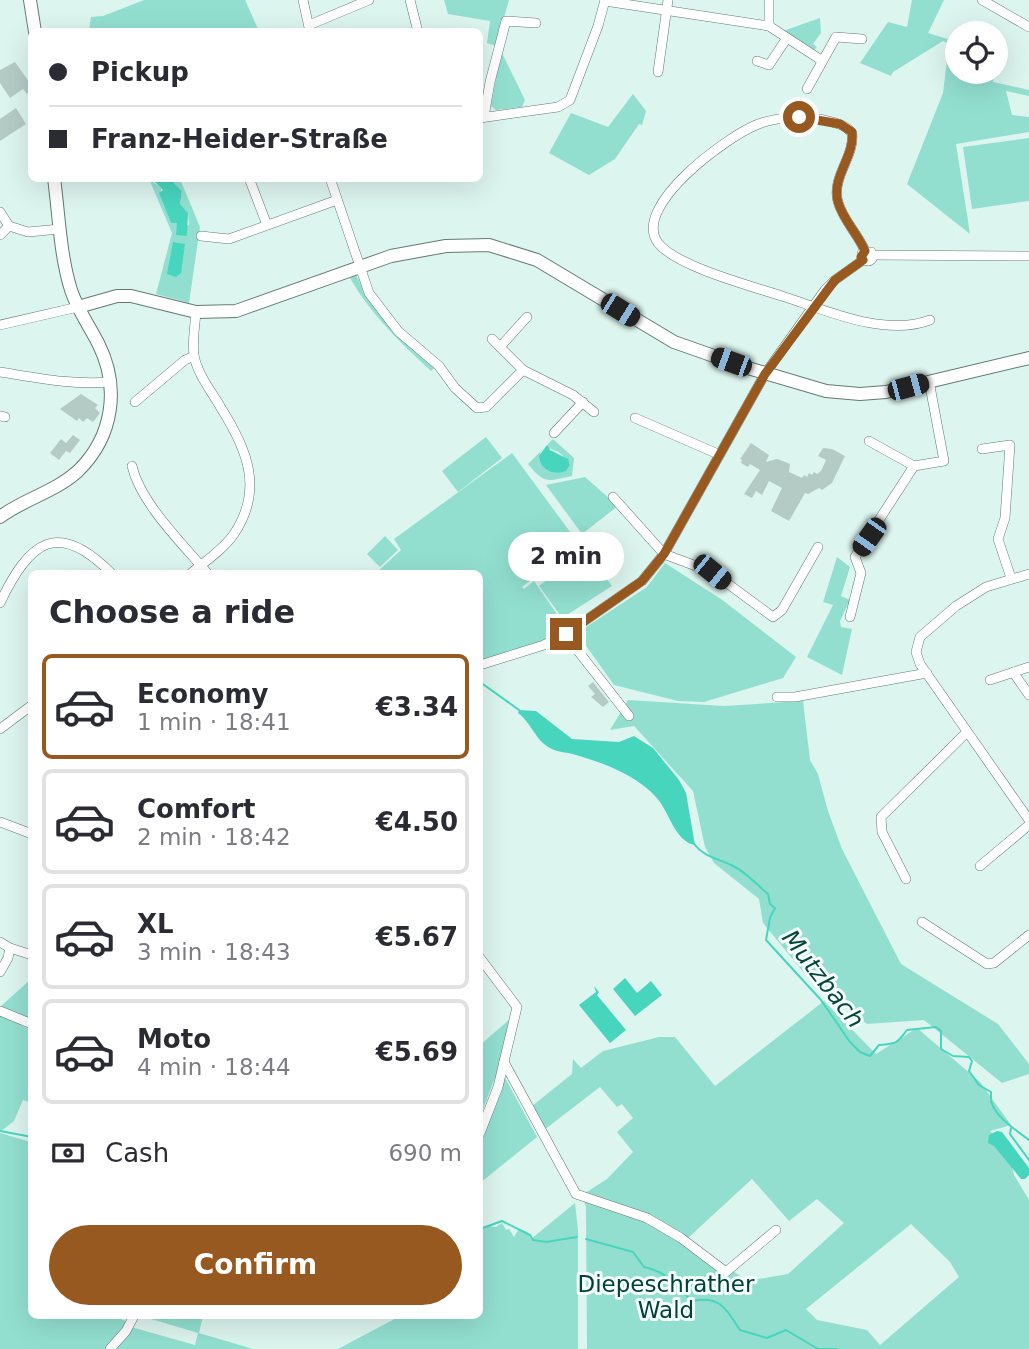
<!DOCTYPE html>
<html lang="en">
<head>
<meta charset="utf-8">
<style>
	:root { --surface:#fff; --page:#f2f2f3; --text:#2b2b33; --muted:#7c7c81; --line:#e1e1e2; --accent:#97591f }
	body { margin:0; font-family:"DejaVu Sans",sans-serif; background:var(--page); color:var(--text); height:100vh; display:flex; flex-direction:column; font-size:26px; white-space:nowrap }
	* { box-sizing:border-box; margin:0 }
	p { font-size:23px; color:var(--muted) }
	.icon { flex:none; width:38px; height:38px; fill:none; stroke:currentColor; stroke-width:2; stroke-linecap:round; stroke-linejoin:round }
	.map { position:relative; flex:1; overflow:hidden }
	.sheet { position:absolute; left:28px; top:570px; width:455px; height:749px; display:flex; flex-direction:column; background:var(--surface); border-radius:10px; box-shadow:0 7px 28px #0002 }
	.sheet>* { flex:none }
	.banner { position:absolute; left:28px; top:28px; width:455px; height:154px; border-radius:10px; box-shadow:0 7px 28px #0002; display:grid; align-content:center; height:154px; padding:0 21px; background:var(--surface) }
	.fabs { position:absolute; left:945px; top:21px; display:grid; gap:14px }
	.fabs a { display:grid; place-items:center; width:63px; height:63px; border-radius:50%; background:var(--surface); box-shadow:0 7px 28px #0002; font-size:35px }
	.end { position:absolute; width:32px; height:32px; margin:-16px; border:9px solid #97591f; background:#fff; box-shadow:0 0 0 4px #fff }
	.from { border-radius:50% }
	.bubble { position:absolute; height:49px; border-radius:24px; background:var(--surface); box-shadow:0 7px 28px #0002; font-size:23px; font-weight:700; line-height:49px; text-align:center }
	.car { position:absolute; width:21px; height:42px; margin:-21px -10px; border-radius:9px; box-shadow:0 0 5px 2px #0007; background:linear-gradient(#222 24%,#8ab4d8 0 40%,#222 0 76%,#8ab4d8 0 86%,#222 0) }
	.banner b { display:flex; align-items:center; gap:24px; height:66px; font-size:26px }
	.banner b+b { border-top:2px solid var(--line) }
	.banner i { width:18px; height:18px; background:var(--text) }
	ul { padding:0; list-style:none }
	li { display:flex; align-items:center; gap:21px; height:105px; margin:0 14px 10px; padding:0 7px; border:4px solid var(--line); border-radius:10px }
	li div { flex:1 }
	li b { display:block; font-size:26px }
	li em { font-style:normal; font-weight:700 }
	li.current { border-color:var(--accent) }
	li>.icon { width:63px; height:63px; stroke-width:1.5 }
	h2 { padding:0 21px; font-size:32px; line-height:84px }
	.pay { display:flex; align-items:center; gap:18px; height:77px; padding:0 21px; font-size:26px }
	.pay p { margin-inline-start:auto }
	.button { display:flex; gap:14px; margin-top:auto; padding:14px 21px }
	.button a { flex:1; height:80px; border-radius:42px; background:var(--accent); color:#fff; font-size:28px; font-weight:700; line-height:80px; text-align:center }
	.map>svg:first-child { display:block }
	.green { fill:#92dfd0; fill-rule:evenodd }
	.water { fill:#48d5be }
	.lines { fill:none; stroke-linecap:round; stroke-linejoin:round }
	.stream { stroke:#48d5be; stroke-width:2 }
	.building { fill:#b4cbc5 }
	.minor-casing { stroke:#647974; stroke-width:10 }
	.major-casing { stroke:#647974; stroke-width:14 }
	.minor { stroke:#fff; stroke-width:9 }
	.major { stroke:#fff; stroke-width:12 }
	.route { stroke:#97591f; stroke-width:9 }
	.labels { text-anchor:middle; stroke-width:6; stroke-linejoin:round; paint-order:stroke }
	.park-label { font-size:23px; fill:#004138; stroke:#f5fffc }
	.water-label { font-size:24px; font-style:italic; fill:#06463d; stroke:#f5fffc }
</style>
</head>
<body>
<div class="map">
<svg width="1029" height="1349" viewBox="0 0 1029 1349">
	<rect width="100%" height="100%" fill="#ddf5ef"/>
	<g class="green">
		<path d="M144 0H245L259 31H89L91 17 103 16Z"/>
		<path d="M444 0H509L496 46 487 43 490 21 448 14Z"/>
		<path d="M912 0H944L928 33 957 42V72H995L993 82 1029 90V96L1006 91 1012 115 1029 117V132L956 144 970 234 907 184 943 93 949 44 943 41 893 72 891 76 860 63 888 22 907 27Z"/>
		<path d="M820 18 821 33 813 44 817 47 814 50 783 31Z"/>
		<path d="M501 51 525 100 522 107 496 110 491 106Z"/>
		<path d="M633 94 646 111 642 125 639 124 615 159 589 175 549 153 571 113 608 127Z"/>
		<path d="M1029 138V201L972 209 963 147Z"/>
		<path d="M149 179 161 188V198L171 223 177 222 178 228 189 225 188 213 180 204 182 191 170 179H180L200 227 189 303 156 294 172 233Z"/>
		<path d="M356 275 367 296 436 366 431 371C400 342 371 315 350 278Z"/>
		<path d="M486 437 502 458 458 492 442 471Z"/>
		<path d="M553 439 574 458 572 476C547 481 545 485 528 464L545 447 540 453 552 472C560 473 568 473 570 463L559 452 548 448 547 445Z"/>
		<path d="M512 453 579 544 522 587 524 589 534 581 566 627 534 645 480 662V574H333L337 570 377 572 401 550 394 539Z"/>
		<path d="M585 477 618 506 582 534 546 485Z"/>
		<path d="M385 536 398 550 380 567 367 554Z"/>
		<path d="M586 550 612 586 562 618 539 586Z"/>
		<path d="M837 557 850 567 841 596 850 600 840 621 841 627 852 629 842 675 807 657 833 605 823 602Z"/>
		<path d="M665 563 721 599 796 657 783 678 704 702 678 701 614 685 577 633 647 587Z"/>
		<path d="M628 700 724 706 803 701 810 760 818 774 828 811 842 849 901 964 998 1024 1029 1064V1074L1002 1083 924 1020 867 1024 814 985 763 923 759 899 714 863 705 847 693 791 634 726 610 730Z"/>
		<path d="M31 979V1020L0 1007Z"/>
		<path d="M824 1001 876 1054 917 1028 980 1082 1011 1125 990 1131 1008 1149 1014 1175 1029 1200V1349H587L586 1207 582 1195 607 1179 633 1152 617 1132 633 1118 622 1104 617 1107 600 1087 544 1130 532 1106 572 1074 573 1059 581 1068 603 1051 659 1037H675L715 1086ZM752 1179 789 1221 817 1199 844 1223 788 1274 747 1281 688 1238ZM911 1224 950 1262 959 1277 880 1345 867 1330 817 1320 806 1309Z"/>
		<path d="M0 1015 31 1030 32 1103 23 1100 14 1121 0 1132Z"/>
		<path d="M510 1019 499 1067 480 1117V1045Z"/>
		<path d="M503 1074 537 1137 480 1183V1146Z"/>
		<path d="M0 1133 31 1142 32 1316H112L129 1322 107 1349H0Z"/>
		<path d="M575 1203 578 1230V1349H338L400 1316H480V1234L483 1235V1229L487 1226 496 1227 502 1223 506 1230 509 1229 514 1237 519 1229 527 1232 531 1239Z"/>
		<path d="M141 1316H203L199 1333 253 1349H114L131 1327 195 1345 198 1333Z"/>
	</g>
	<g class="water">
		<path d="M152 179H170L182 191 180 204 188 213 187 236 176 235 177 223H171L159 193 163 190Z"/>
		<path d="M173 242 185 244 181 273 176 277 167 274Z"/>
		<path d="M547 445 550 450 568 459 570 465 566 471C554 476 540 470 539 456Z"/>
		<path d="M519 710 536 711 572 739 619 742 634 736 653 748 679 780 686 793 695 845C674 841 670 812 656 797 636 775 604 763 576 755 568 752 558 753 550 748 535 740 531 722 518 713Z"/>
		<path d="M625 978 637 993 651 981 662 995 635 1016 613 989Z"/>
		<path d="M594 986 599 992 597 995 626 1030 610 1043 579 1005 596 992Z"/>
		<path d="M997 1131 1002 1132 1029 1168V1175L1025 1179H1021L994 1146 988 1143 989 1135Z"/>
	</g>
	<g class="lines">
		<g class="stream">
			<path d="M480 682 519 710"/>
			<path d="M694 844C705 858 718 858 733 866 746 872 757 885 768 894L770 904 775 908 770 918 766 940 821 1000 850 1042 860 1052 870 1056 879 1045C898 1043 896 1044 907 1030L936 1027 941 1031V1049L953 1056 969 1057 972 1061 969 1071 979 1085 991 1092V1099"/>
			<path d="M991 1101C995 1117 1016 1130 1029 1140"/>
			<path d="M1011 1128 1010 1134 1029 1160"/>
			<path d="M0 1131 32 1137"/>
			<path d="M480 1229 502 1221 530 1235 533 1240 546 1242 577 1237"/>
			<path d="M586 1239 633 1252 644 1267C670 1272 673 1287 693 1301 720 1295 727 1310 740 1330L767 1338 786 1330 818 1349H836"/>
		</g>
	</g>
	<g class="building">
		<path d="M15 62 32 86V91L27 94 23 89 10 98 0 83V70Z"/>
		<path d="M16 108 26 124 0 141V119Z"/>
		<path d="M81 394 98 405 95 408 100 413 93 422 87 418 83 422 79 418 77 421 60 409Z"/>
		<path d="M73 435 80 440 70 453 66 451 59 460 50 453 61 439 66 443Z"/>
		<path d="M751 443 769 455 766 462 777 459 785 462 790 464 789 472 802 478 804 475 807 477 809 473 812 475 814 472 817 474 821 471 826 460 818 456 823 448 832 449 845 456 832 483 822 490 819 488 808 494 805 493 789 521 771 511 782 488 769 481 762 495 756 491 752 498 744 494 760 470 750 464 748 467 741 463 742 460 740 459Z"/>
		<path d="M593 682 609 702 603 707 591 697 595 694 588 686Z"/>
	</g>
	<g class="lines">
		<g class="minor-casing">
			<g id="minor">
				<path d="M303 0 310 32"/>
				<path d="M410 0 418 32"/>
				<path d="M982 0 1029 27"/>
				<path d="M605 1 769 26 821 60"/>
				<path d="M309 25 369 0"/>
				<path d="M769 26V0"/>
				<path d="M757 61 769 65 787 38"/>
				<path d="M658 72 668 0"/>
				<path d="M807 89 836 37 862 39"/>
				<path d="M484 117 490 82 506 21 536 23"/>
				<path d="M480 118 558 107 570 100 598 26 605 0"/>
				<path d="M249 178 267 225"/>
				<path d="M330 178 369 293 398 331 439 366 455 388 477 408 486 407 523 370 492 339"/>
				<path d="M0 212 9 226"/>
				<path d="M9 226 28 232 60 229"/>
				<path d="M0 235 9 226"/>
				<path d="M201 236 229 239 337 200"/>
				<path d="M865 251C858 234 843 220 838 202 831 177 855 157 852 133 845 124 835 123 824 120 802 115 776 117 756 125 727 137 631 206 658 243 677 267 755 287 785 297 828 311 885 337 930 320"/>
				<path d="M872 255 1029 256"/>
				<path d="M0 325 78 307"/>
				<path d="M500 347 527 317"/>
				<path d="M523 370 573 395 594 412"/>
				<path d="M0 372C38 378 71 385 110 382"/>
				<path d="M135 402 185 360 194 356"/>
				<path d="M0 416 5 417"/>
				<path d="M635 418 718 454"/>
				<path d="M554 433 583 402"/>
				<path d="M869 441 914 466"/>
				<path d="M982 449 1010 445 1005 518 998 539 1011 578"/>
				<path d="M132 466C141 504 183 544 208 574"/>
				<path d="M613 497 664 554 712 572 773 617 782 610 818 547"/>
				<path d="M190 574C204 562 223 550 234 534 264 489 247 449 221 408 212 392 197 374 194 355 192 342 195 326 196 312"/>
				<path d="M1029 574 986 587 956 606 920 637 916 652 920 664 1029 820"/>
				<path d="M0 603C29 542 57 518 112 574"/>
				<path d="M850 617 861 573 855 557 914 466 944 461 929 381"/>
				<path d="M578 651 629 716"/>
				<path d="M480 665 544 645 573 629 642 581 664 554 765 374 825 290 835 280 863 260 869 261 872 259 871 252 862 253 863 260"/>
				<path d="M1013 672 1029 695"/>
				<path d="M990 680 1029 667"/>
				<path d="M777 697H795L927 673"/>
				<path d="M0 729 32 705"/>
				<path d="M0 822 32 834"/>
				<path d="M980 866 1029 825"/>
				<path d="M906 879 882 832 881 817 967 732"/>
				<path d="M922 922 987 964 994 963 1029 935"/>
				<path d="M0 942 10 948 32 955"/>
				<path d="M480 958 517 1007 498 1087 480 1133"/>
				<path d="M0 972 8 958 10 948"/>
				<path d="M0 1011 32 1024"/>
				<path d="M504 1062 576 1194 647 1218 681 1238 726 1272 776 1230"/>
				<path d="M110 1349 126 1331 134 1316"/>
			</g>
		</g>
		<g class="major-casing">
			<g id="major">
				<path d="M30 0 35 32"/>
				<path d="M78 307 117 296H131L196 312 236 311 391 256 446 246 489 245 537 260 674 342 748 368 826 391 860 394 886 392 1029 358"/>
				<path d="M0 517C24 499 55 492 78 471 114 436 120 386 98 343 89 325 77 309 71 290 60 255 59 215 54 178"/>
			</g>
		</g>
		<use href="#minor" class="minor"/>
		<use href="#major" class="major"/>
	</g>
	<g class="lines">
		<path class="route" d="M566 634 642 581 664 554 765 374 835 280 863 260 861 257 865 251C858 234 843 220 838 202 831 177 855 157 852 132L840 124 799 117"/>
	</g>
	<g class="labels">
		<g class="park-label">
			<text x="666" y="1292">Diepeschrather<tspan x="666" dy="26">Wald</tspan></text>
		</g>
		<g class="water-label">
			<text transform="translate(823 979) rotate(52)" y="8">Mutzbach</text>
		</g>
	</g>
</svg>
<div class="fabs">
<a><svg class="icon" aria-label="locate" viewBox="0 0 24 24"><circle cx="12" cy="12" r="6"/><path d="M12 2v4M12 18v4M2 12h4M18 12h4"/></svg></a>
</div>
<i class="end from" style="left:799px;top:117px"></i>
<i class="end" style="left:566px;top:634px"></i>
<div class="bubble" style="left:508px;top:532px;width:116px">2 min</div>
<i class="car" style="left:620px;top:310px;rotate:122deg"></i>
<i class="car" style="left:731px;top:362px;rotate:290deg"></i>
<i class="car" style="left:908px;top:387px;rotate:75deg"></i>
<i class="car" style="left:869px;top:537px;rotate:215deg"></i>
<i class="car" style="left:712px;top:572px;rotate:129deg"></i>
<div class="banner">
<b><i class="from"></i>Pickup</b>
<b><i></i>Franz-Heider-Straße</b>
</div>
<section class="sheet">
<h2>Choose a ride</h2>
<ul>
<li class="current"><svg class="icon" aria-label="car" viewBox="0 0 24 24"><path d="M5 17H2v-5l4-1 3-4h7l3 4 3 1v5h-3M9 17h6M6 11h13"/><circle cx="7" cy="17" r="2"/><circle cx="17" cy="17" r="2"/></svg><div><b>Economy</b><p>1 min · 18:41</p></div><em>€3.34</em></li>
<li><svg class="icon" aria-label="car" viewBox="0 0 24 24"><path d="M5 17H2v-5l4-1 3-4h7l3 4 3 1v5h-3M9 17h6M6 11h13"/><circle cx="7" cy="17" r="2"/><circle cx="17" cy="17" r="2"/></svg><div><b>Comfort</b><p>2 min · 18:42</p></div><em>€4.50</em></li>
<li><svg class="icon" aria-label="car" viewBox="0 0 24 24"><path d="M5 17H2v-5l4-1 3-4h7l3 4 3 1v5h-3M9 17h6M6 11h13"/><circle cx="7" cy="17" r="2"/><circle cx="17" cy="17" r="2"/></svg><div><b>XL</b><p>3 min · 18:43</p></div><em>€5.67</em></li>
<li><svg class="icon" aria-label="car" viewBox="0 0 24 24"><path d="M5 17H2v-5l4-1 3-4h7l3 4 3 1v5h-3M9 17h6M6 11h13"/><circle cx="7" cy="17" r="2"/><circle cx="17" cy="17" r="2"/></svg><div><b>Moto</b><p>4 min · 18:44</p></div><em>€5.69</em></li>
</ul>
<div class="pay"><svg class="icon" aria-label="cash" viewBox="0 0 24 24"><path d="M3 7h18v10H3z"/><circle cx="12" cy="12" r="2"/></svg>Cash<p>690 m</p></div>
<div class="button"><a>Confirm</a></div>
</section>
</div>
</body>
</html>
